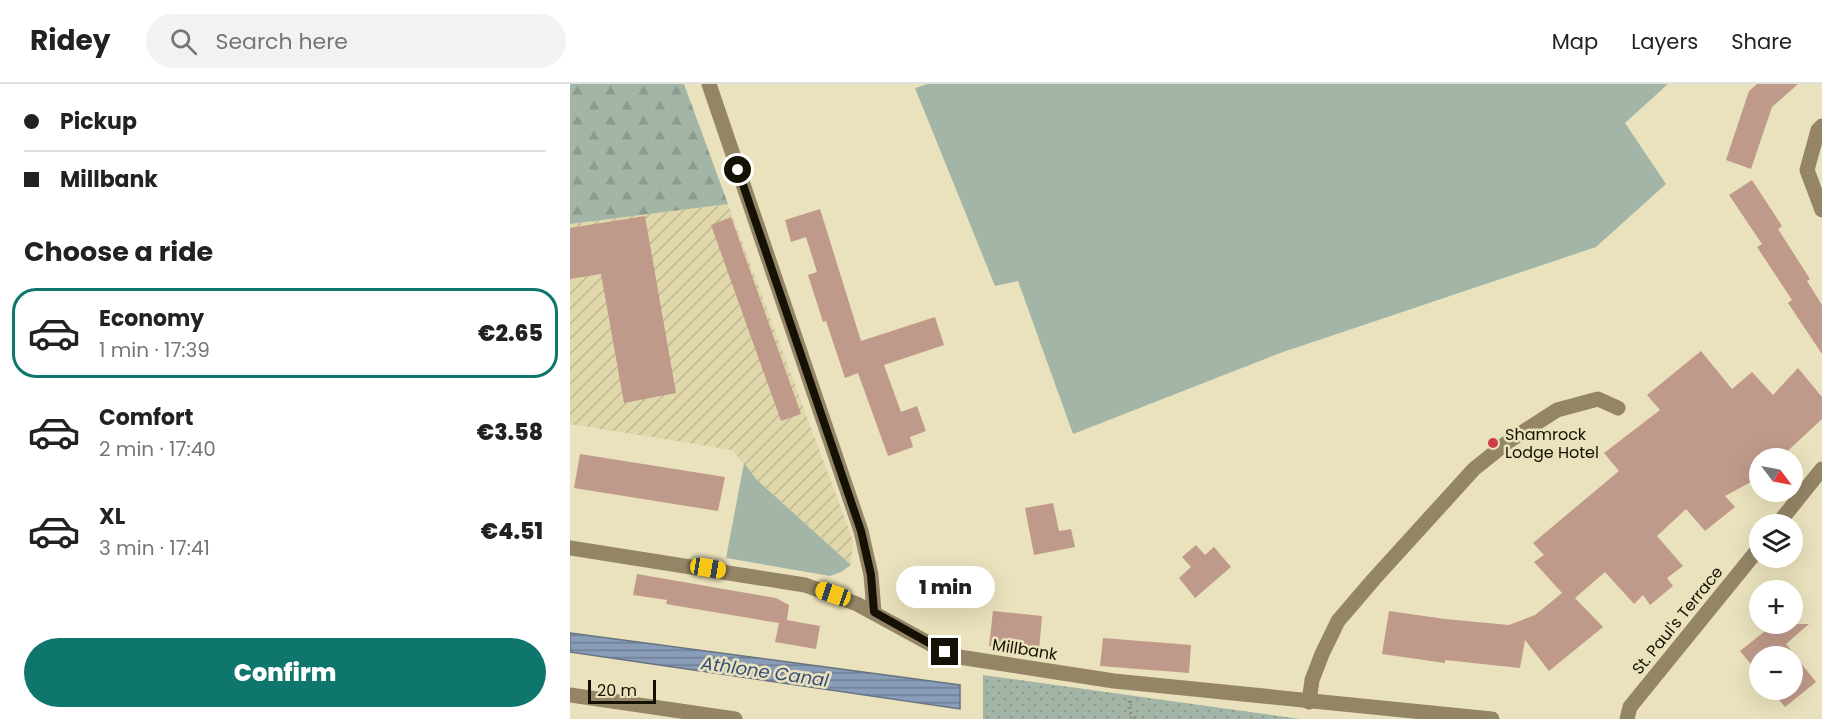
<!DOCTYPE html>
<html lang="en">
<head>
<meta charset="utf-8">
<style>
	:root { --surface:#fff; --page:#f2f2f2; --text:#222; --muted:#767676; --line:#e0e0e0; --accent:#0f766e }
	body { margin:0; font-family:Poppins,sans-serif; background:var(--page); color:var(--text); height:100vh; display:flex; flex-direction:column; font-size:22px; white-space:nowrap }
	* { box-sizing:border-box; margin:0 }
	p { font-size:20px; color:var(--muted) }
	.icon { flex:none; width:33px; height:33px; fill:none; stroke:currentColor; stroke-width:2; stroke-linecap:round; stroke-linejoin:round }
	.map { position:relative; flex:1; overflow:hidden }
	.details { display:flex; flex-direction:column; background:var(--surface); width:570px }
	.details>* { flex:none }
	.hud { display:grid; align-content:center; height:132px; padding:0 24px; background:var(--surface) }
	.needle { width:39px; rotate:122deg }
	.buttons { position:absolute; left:1179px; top:364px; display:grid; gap:12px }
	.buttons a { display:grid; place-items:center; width:54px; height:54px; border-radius:50%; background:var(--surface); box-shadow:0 6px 24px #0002; font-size:30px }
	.scale { position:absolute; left:18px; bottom:15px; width:68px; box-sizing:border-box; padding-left:6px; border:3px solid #151205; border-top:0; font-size:16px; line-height:21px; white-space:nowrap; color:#151205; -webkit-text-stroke:4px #eae2bd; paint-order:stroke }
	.end { position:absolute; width:27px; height:27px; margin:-14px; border:8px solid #151205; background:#fff; box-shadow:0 0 0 3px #fff }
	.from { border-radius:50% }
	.bubble { position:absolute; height:42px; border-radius:21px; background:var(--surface); box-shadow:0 6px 24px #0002; font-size:20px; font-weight:800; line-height:42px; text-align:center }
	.car { position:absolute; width:18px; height:36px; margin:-18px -9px; border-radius:8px; box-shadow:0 0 4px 2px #0007; background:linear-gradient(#f5c518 24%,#345 0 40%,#f5c518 0 76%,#345 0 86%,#f5c518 0) }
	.hud b { display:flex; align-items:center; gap:21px; height:57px; font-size:22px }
	.hud b+b { border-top:2px solid var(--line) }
	.hud i { width:15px; height:15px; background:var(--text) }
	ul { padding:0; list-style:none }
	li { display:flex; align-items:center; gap:18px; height:90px; margin:0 12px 9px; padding:0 12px; border:3px solid transparent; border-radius:24px }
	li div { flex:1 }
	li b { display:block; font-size:22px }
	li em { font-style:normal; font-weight:800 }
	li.selected { border-color:var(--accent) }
	li>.icon { width:54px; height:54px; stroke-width:1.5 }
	h2 { padding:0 24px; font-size:27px; line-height:72px }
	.action { display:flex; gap:12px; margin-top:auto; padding:12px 24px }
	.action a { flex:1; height:69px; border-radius:36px; background:var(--accent); color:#fff; font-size:24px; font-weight:800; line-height:69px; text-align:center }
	header { display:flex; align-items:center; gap:36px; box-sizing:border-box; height:84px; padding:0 30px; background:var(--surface); border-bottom:2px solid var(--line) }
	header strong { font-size:28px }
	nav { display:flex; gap:33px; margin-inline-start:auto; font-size:21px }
	.search { width:420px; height:54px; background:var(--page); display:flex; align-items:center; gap:15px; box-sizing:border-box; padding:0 21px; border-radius:33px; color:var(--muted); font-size:22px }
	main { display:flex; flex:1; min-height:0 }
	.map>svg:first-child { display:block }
	.industrial { fill:url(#industrial-furrows) }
	.grass { fill:#a3b5a6 }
	.forest { fill:url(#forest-firs) }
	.park { fill:url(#park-dots) }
	.water { fill:url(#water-rules); stroke:#667382; stroke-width:1.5 }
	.building { fill:#bf9a8a }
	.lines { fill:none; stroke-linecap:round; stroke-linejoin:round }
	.path { stroke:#868167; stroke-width:4; stroke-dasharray:1.5 4.5; stroke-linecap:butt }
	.minor { stroke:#948566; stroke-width:15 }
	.route { stroke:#151205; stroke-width:8 }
	.poi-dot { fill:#ce3e44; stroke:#eae2bd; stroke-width:2 }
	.labels { text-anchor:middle; stroke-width:5; stroke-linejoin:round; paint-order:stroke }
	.poi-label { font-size:16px; fill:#151205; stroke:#eae2bd; text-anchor:start }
	.street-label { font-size:16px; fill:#151205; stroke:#eae2bd }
	.water-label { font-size:18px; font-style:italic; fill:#345079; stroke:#eae2bd }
</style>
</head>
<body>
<header>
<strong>Ridey</strong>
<div class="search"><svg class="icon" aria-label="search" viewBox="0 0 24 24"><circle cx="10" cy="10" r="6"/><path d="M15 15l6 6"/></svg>Search here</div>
<nav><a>Map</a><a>Layers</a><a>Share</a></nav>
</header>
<main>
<section class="details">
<div class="hud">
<b><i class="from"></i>Pickup</b>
<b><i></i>Millbank</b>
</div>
<h2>Choose a ride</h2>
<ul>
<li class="selected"><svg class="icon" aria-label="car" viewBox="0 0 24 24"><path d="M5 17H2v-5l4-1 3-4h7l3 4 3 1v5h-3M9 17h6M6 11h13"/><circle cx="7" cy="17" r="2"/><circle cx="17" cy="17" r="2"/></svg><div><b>Economy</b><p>1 min · 17:39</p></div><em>€2.65</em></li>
<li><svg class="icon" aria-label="car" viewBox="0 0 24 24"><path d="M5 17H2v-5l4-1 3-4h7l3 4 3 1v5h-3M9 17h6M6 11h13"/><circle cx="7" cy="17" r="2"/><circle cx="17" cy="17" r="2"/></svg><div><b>Comfort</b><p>2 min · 17:40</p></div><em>€3.58</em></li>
<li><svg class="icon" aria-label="car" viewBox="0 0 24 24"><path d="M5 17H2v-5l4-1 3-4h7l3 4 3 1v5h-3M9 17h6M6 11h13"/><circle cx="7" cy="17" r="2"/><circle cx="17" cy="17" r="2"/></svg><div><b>XL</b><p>3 min · 17:41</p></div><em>€4.51</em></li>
</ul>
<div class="action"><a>Confirm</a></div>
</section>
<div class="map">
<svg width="1252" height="635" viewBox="0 0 1252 635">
	<defs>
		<pattern id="industrial-furrows" width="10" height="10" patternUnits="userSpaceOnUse" patternTransform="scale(1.5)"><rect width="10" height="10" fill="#e0d7ab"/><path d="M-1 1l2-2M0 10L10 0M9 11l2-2" fill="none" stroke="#bfb892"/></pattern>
		<pattern id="forest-firs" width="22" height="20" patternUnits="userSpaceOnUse" patternTransform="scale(1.5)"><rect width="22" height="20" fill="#a3b5a6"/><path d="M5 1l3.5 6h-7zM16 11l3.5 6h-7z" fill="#8b9b8d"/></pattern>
		<pattern id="park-dots" width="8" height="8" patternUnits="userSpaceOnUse" patternTransform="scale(1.5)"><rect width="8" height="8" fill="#a3b5a6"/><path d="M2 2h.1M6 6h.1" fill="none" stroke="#8b9b8d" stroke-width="1.8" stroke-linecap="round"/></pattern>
		<pattern id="water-rules" width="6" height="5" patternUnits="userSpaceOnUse" patternTransform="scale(1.5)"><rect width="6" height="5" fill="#899cb8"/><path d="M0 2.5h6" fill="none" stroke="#6f7e94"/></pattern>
	</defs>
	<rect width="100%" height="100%" fill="#eae2bd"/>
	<path class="industrial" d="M158 120 283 457 281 481 186 395 162 366 0 340V140Z"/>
	<g class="grass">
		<path d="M358 0H1098L1055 39 1096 100 1026 163 713 268 503 350 448 197 425 202 345 4Z"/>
		<path d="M174 379 186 395 281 481 271 488 260 492 156 474Z"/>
	</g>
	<path class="forest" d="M0 0H114L158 120 0 140Z"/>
	<path class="park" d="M413 591 730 635H413Z"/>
	<path class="water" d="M0 549 390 601V625L0 568Z"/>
	<g class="building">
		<path d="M1187 0H1228L1202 23 1181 85 1156 76 1179 7Z"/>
		<path d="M1182 96 1212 142 1208 145 1240 195 1237 197 1252 221V270L1218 219 1222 216 1187 163 1192 160 1159 111Z"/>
		<path d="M250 125 291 257 365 233 374 261 314 281 331 328 347 322 356 347 340 353 343 363 318 372 288 289 275 294 256 237 253 238 238 191 247 188 236 153 221 158 215 136Z"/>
		<path d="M75 132 106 309 54 319 31 190 0 195V144Z"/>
		<path d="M161 133 231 330 211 337 141 141Z"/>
		<path d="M1131 267 1162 305 1182 288 1203 311 1228 284 1252 313V335L1209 375H1190V393L1155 412 1165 423 1135 447 1116 425 1087 452 1113 482 1097 494 1103 502 1080 521 1073 511 1064 520 1035 488 1005 514 1033 543 979 587 955 556 950 584 875 576V579L812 570 819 527 875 535 939 541 965 531 992 509 964 478 974 471 963 459 1049 387 1034 369 1090 326 1077 311Z"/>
		<path d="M10 370 155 393 148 427 4 404Z"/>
		<path d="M483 419 489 447 501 445 505 463 464 471 455 424Z"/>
		<path d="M626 461 635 471 644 463 661 483 625 514 609 494 621 483 612 473Z"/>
		<path d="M67 490 206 514 219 521 217 536 250 542 246 565 205 558 209 539 96 520 97 516 63 511Z"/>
		<path d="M423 527 472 532 469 567 419 562Z"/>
		<path d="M1204 540H1239L1216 560 1246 598 1215 623 1201 606H1222V573H1190V591L1170 567Z"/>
		<path d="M533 554 621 561 619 589 530 582Z"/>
	</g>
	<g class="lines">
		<path class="path" d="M560 617 559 627 566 635"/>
		<g class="minor">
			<path d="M139 0 291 447 301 491 304 528"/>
			<path d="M1252 42 1248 46 1237 86 1252 126"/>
			<path d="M1207 441 1252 385"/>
			<path d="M0 464 235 501 287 520 375 568 389 573 544 597 922 635"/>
			<path d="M0 611 165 635"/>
			<path d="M739 618 742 596 752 570 768 537 804 495 904 385 939 357 987 326 1028 315 1048 324"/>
			<path d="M1057 635 1060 623 1190 463"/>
		</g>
	</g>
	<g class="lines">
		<path class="route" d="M168 86 291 447 301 491 304 528 375 568"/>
	</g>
	<circle class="poi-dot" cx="923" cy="359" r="6"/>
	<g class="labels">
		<g class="poi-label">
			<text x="935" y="356">Shamrock<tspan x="935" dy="18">Lodge Hotel</tspan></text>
		</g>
		<g class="street-label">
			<text transform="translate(1107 536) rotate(-51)" y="6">St. Paul's Terrace</text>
			<text transform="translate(455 565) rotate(9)" y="6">Millbank</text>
		</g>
		<g class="water-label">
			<text transform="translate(195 588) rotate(8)" y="6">Athlone Canal</text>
		</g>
	</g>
</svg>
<div class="buttons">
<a><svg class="needle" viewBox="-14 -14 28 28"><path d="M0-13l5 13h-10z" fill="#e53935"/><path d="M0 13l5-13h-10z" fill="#767676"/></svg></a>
<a><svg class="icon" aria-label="layers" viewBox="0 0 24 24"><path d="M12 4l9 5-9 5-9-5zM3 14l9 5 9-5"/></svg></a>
<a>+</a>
<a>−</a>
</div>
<div class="scale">20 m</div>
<i class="end from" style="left:168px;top:86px"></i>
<i class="end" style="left:375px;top:568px"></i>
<div class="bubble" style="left:326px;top:482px;width:99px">1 min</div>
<i class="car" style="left:138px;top:484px;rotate:99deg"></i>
<i class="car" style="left:263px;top:510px;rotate:289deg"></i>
</div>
</main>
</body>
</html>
